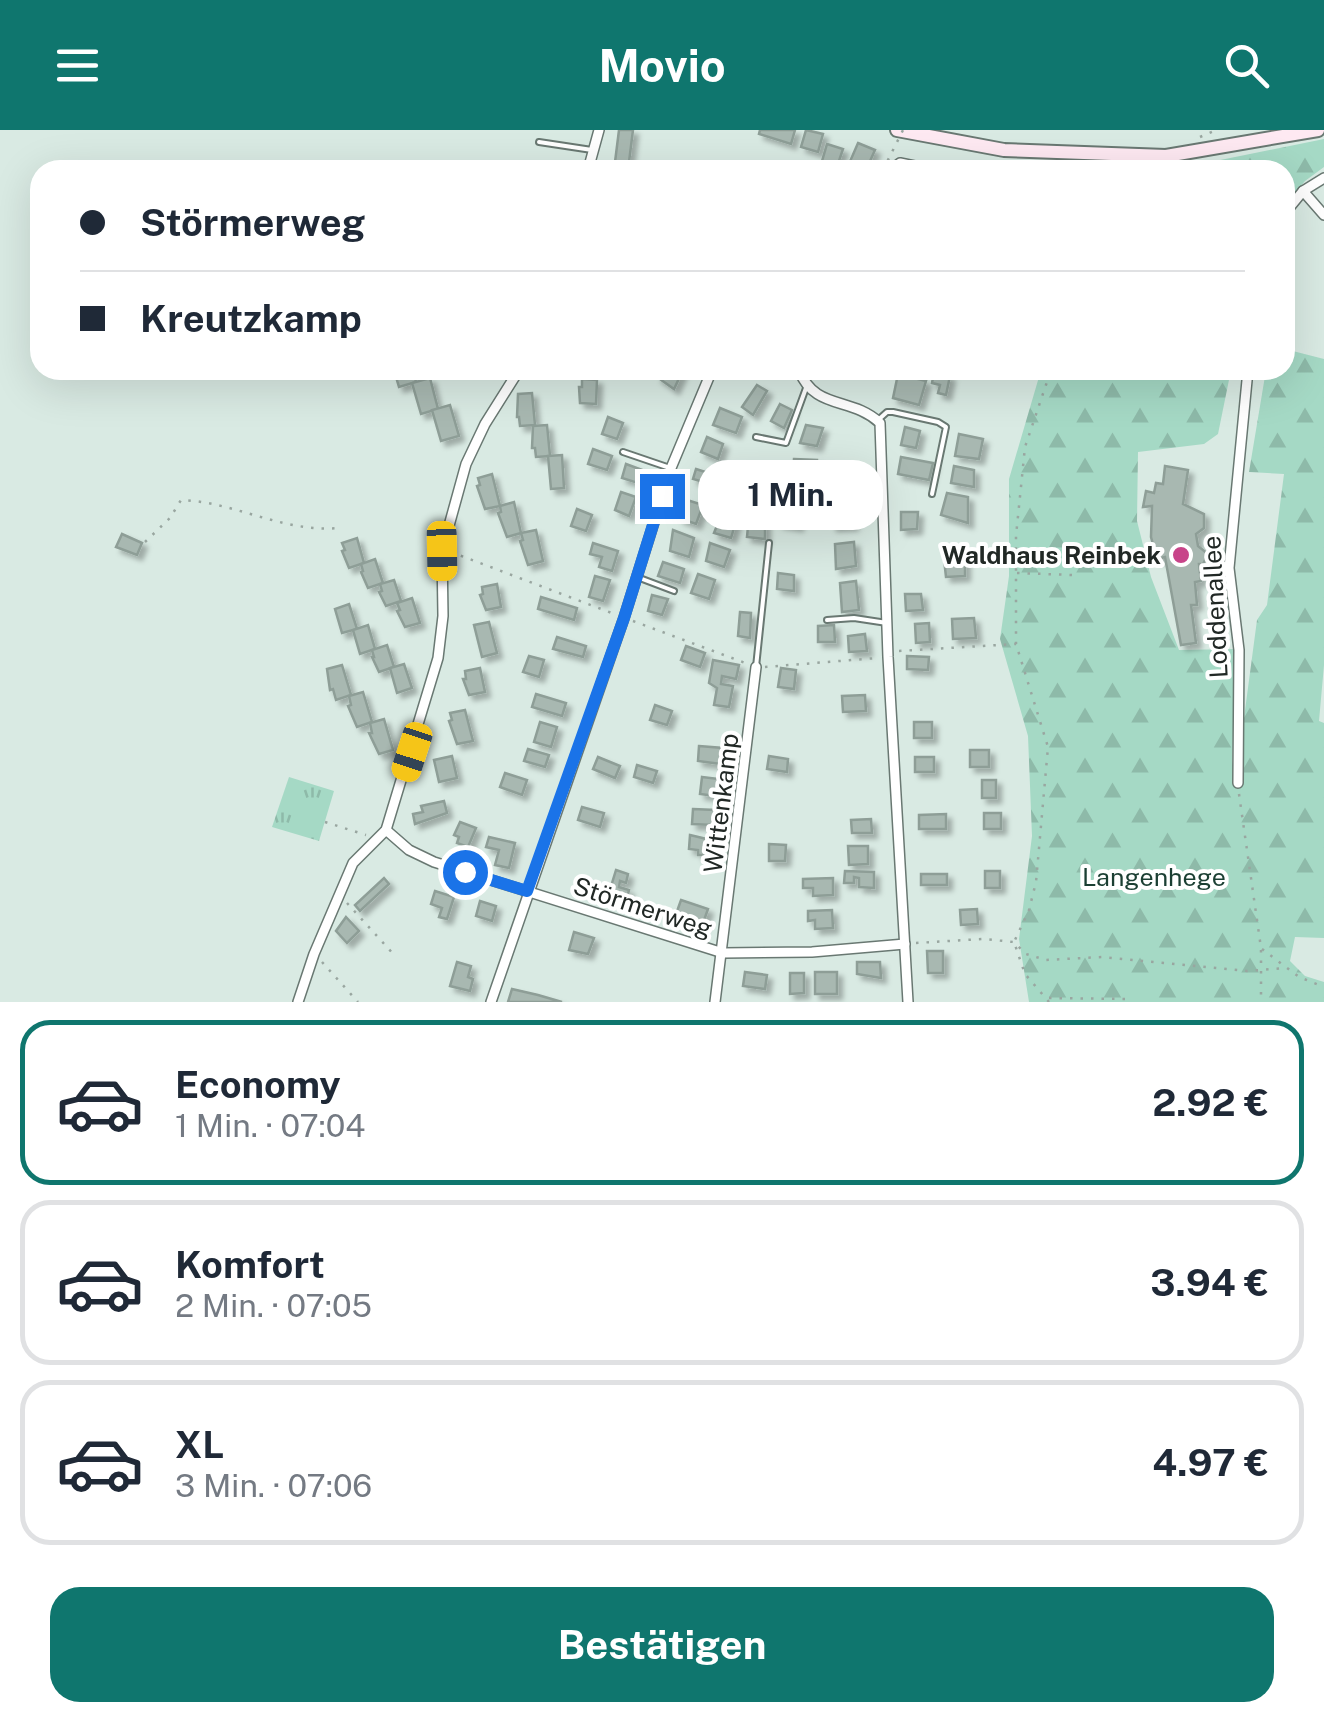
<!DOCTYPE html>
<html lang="de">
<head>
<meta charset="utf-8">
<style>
	:root { --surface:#fff; --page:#f2f2f3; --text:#1f2937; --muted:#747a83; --line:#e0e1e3; --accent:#0f766e }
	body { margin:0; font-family:"Public Sans",sans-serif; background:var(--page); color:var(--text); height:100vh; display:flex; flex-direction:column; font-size:38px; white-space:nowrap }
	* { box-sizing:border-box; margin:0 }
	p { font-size:32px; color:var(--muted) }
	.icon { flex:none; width:55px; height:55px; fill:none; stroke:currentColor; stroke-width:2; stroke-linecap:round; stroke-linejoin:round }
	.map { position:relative; height:872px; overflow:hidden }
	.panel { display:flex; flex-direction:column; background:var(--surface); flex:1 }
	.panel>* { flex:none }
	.banner { position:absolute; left:30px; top:30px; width:1265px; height:220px; border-radius:30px; box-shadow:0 10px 40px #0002; display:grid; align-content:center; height:220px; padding:0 50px; background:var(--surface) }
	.end { position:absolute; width:45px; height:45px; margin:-22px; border:12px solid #1a73e8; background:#fff; box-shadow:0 0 0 5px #fff }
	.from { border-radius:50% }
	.bubble { position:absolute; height:70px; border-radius:30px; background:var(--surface); box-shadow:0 10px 40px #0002; font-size:32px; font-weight:700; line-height:70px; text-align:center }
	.car { position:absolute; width:30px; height:60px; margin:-30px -15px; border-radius:12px; box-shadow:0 0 8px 2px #0007; background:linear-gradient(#f5c518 24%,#345 0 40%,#f5c518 0 76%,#345 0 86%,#f5c518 0) }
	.banner b { display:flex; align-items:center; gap:35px; height:95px; font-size:38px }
	.banner b+b { border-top:2px solid var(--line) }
	.banner i { width:25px; height:25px; background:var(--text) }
	ul { padding:18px 0 0; list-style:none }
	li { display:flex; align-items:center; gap:30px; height:165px; margin:0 20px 15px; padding:0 30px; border:5px solid var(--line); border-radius:30px }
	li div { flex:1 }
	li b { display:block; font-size:38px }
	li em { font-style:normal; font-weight:700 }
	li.on { border-color:var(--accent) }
	li>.icon { width:90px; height:90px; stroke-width:1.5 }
	.cta { display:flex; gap:20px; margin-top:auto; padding:20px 50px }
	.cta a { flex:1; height:115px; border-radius:30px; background:var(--accent); color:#fff; font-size:40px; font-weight:700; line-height:115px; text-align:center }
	header { display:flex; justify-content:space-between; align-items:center; height:130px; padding:0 50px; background:var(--accent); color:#fff; font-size:45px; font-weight:700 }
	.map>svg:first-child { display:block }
	.forest { fill:url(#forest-firs) }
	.park { fill:url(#park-tufts) }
	.building { fill:#a8b8b1; stroke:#8e9e97; stroke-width:2.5; filter:url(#shadow) }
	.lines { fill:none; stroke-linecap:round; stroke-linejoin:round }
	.service-casing { stroke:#697872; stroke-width:8 }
	.minor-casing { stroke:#697872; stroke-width:12 }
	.secondary-casing { stroke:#697872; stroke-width:16 }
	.path { stroke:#99a6a0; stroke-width:2.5; stroke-dasharray:2.5 8; stroke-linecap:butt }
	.service { stroke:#fff; stroke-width:4 }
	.minor { stroke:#fff; stroke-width:9 }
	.secondary { stroke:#fee9f2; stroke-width:12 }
	.path-bridge { stroke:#99a6a0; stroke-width:2.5; stroke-dasharray:2.5 8; stroke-linecap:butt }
	.route { stroke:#1a73e8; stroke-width:12 }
	.poi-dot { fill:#c84489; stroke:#fff; stroke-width:4 }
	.labels { text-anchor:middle; stroke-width:8; stroke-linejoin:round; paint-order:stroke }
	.poi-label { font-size:25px; font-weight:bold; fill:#212825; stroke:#fff; text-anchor:end }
	.street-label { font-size:25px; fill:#212825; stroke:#fff }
	.park-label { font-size:25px; fill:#1b3f33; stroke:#fff }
</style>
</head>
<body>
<header><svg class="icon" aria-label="menu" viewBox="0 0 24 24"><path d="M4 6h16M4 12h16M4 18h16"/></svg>Movio<svg class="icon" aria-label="search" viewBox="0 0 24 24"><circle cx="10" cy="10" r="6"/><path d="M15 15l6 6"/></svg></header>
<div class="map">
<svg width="1324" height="872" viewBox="0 0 1324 872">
	<defs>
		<pattern id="forest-firs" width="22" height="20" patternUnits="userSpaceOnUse" patternTransform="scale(2.5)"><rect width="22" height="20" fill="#a5d9c5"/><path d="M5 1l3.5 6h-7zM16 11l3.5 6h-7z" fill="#8ebaa9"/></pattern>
		<pattern id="park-tufts" width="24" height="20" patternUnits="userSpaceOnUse" patternTransform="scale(2.5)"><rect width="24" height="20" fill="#a5d9c5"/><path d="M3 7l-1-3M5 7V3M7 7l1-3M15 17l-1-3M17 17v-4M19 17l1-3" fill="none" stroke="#8ebaa9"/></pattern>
		<filter id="shadow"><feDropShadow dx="5" dy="5" stdDeviation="2.5" flood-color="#0004"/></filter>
	</defs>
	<rect width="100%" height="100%" fill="#d9eae3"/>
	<g class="forest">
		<path d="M1324 9V37L1305 51 1285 75V40H1171Z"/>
		<path d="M1285 219 1324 229V535L1319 591 1324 593V808L1295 807 1290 831 1305 846 1324 852V872H1029L1019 809 1032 706 1028 606 1000 509 1009 446V349L1041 240H1231L1218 304 1204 314 1138 322 1137 391 1151 447 1179 520 1236 519 1232 631 1236 648 1257 490 1267 475 1284 344 1249 342 1266 240H1285Z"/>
	</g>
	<path class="park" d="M289 647 334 661 319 711 272 697Z"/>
	<g class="building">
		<path d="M619 0H633L628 40H614Z"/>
		<path d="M760 0H795L791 14 759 4Z"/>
		<path d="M806 0 823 4 818 22 801 17Z"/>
		<path d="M858 13 875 20 866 40 848 36Z"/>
		<path d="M827 14 843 19 836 40 820 38Z"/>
		<path d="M394 240H413L416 252 399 257Z"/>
		<path d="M661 240 682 242 674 259 657 247Z"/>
		<path d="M934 242 950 246 946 265 938 263 940 255 932 253Z"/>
		<path d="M898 244 926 251 919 275 893 268Z"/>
		<path d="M430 248 438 279 421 284 412 253Z"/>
		<path d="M582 249 597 250 596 274 580 273 579 257H582Z"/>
		<path d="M757 255 767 261 753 285 742 277Z"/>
		<path d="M532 263 535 295 520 296 519 287H517L518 264Z"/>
		<path d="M780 274 792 280 784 298 771 291Z"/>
		<path d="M450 275 459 306 441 311 432 280Z"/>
		<path d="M720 278 742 287 736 303 713 295Z"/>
		<path d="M608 287 623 293 617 309 602 304Z"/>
		<path d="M547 295 550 326 536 327 535 318H532L533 296Z"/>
		<path d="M806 295 823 298 817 316 800 313Z"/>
		<path d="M905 297 920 301 916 318 901 315Z"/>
		<path d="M959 304 983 309 979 329 955 326Z"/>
		<path d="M707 307 723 314 718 329 701 322Z"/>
		<path d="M593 319 612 326 607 340 588 334Z"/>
		<path d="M562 325 564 358 551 359 548 326Z"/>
		<path d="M901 327 933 333 929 350 898 344Z"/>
		<path d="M794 329 817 330 816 352 793 350Z"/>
		<path d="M626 334 645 341 641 354 622 348Z"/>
		<path d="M839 335 864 339 861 359 836 355Z"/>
		<path d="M954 336 974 340V357L951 353Z"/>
		<path d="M1165 336 1188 340 1183 374 1204 384V398L1196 404 1198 416 1208 424 1203 434H1199L1201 451 1195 452 1197 475H1191L1196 513 1181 515 1165 427 1157 429 1151 407 1152 376 1143 377 1146 361 1154 363 1156 353 1163 354Z"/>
		<path d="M696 339 721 347 715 364 705 360 707 353 693 349Z"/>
		<path d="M492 344 500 376 485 379 477 356 480 355 478 348Z"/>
		<path d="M621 362 636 367 629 386 615 380Z"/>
		<path d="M947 363 968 367V393L941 385Z"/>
		<path d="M687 370 703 375 696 394 679 388Z"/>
		<path d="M514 372 521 403 507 407 498 383 501 382 500 376Z"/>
		<path d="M773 374H799L798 396 779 393 778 385 773 384Z"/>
		<path d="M750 375 765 376V409L747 407Z"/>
		<path d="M577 379 592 385 586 401 571 396Z"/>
		<path d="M831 379H852L853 395 832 396Z"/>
		<path d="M901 382H918L917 399 901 400Z"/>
		<path d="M722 383 737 388 731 408 714 403Z"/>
		<path d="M536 400 543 431 528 435 520 411 523 410 521 403Z"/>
		<path d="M673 400 694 408 689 427 670 421Z"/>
		<path d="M122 404 142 413 137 425 116 417Z"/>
		<path d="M357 408 364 433 349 438 342 421 345 420 342 413Z"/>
		<path d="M854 412 856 436 836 439 835 414Z"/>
		<path d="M593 413 618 421 612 441 599 437 602 427 590 424Z"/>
		<path d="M710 413 730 420 724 437 706 431Z"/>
		<path d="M965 428V446L946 447 944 429Z"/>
		<path d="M375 429 383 453 368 458 361 442 363 441 361 434Z"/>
		<path d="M663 432 684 439 680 453 658 446Z"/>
		<path d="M778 443 794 445V461L777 459Z"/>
		<path d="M698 444 715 450 709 469 691 463Z"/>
		<path d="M595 446 610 450 603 471 589 467Z"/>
		<path d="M394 450 401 471 386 476 379 462 382 461 380 454Z"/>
		<path d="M856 451 859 480 842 482 840 453Z"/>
		<path d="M497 454 501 477 486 480 480 465 483 464 482 457Z"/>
		<path d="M905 464H921L923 480 906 481Z"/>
		<path d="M652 465 668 469 662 485 648 481Z"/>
		<path d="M541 467 577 478 574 490 538 479Z"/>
		<path d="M412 468 420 493 405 497 397 481 400 480 397 473Z"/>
		<path d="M349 474 357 499 342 503 335 479Z"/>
		<path d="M740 482 751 483 750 508 738 506Z"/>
		<path d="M974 488 976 508 953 509 952 489Z"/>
		<path d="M489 492 497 523 482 527 474 495Z"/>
		<path d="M929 493 930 512 916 513 915 494Z"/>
		<path d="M368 495 375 519 360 524 353 500Z"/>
		<path d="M834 495 835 512H818V496Z"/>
		<path d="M865 504 867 521 849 522 848 506Z"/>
		<path d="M557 507 586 516 583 527 553 519Z"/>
		<path d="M387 515 394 537 379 542 372 527H374L372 520Z"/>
		<path d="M686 516 705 523 700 537 681 530Z"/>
		<path d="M529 526 544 530 539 547 523 542Z"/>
		<path d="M907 526 929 527 928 540 907 539Z"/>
		<path d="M713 530 739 535 736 549 722 546 721 554 733 556 729 577 714 575 717 558 709 553Z"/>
		<path d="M404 534 412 558 397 563 390 538Z"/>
		<path d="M342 535 351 565 336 570 333 559 330 560 327 539Z"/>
		<path d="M480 538 485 562 469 565 463 549H466L465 541Z"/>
		<path d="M781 538 796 540 794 559 778 557Z"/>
		<path d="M363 562 372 592 357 597 348 576 351 575 349 566Z"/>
		<path d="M536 564 566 573 562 586 532 577Z"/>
		<path d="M865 565 866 581 843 582 842 566Z"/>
		<path d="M655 575 672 581 667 595 650 590Z"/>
		<path d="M465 580 473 611 457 614 449 591 452 590 450 583Z"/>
		<path d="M384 589 393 620 379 624 369 603H372L370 593Z"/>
		<path d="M540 592 557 597 551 617 534 612Z"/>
		<rect x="914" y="592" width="18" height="16"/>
		<path d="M699 616 723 618 721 634 698 631Z"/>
		<path d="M528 619 549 625 545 637 524 631Z"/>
		<rect x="970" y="620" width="19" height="17"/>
		<path d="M452 626 457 648 439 652 434 630Z"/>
		<path d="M769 626 788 629 787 642 767 639Z"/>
		<path d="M598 627 620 636 615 648 593 639Z"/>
		<rect x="915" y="627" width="19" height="15"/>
		<path d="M637 635 657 641 653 653 634 647Z"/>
		<path d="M505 643 527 650 522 665 500 657Z"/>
		<path d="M702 647 719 649 716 666 700 664Z"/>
		<rect x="982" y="650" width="14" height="18"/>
		<path d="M444 671 447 683 415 694 413 684 423 682 421 676Z"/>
		<path d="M582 677 604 683 600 697 578 690Z"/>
		<path d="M693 679 715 680 714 695 692 694Z"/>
		<rect x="984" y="683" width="17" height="16"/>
		<path d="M946 684V699H919V685Z"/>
		<path d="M871 689 872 703H852L851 690Z"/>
		<path d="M460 692 476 698 468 717 457 713 459 707 454 705Z"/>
		<path d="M690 705 711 710 710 721H707L706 725H698V720L689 719Z"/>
		<path d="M489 707 515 713 509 738 495 735 499 720 486 717Z"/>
		<path d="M769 714 786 715 785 731H769Z"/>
		<path d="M848 716H868V734L849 735Z"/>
		<path d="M616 740 628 744 626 753 620 751 619 757 629 760 627 768 609 763Z"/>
		<path d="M845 741 874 742V758L859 757V748L854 747V753H844Z"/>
		<rect x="985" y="741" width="15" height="17"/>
		<rect x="921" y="744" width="26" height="11"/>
		<path d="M384 748 389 754 360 781 355 775Z"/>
		<path d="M833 748V765L813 766V758H803V749Z"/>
		<path d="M435 761 454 767 447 789 439 787 442 778 431 774Z"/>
		<path d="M681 770 708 779 702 796 675 787Z"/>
		<path d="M480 771 496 776 492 791 476 786Z"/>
		<path d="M977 779 978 794 961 795 960 780Z"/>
		<path d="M832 780 833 798 815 799V790L808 791V781Z"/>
		<path d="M346 787 359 801 347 813 336 801Z"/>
		<path d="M574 802 594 808 588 824 569 820Z"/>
		<path d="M927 821H943V843H928Z"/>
		<path d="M457 832 471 836 468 847 473 849 470 861 450 856Z"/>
		<path d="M857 832H880L881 848 857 844Z"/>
		<path d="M745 842 767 845 765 859 743 856Z"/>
		<rect x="815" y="842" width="22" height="22"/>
		<path d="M790 843H804V863L790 864Z"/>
		<path d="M512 859 538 865 562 872H508Z"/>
	</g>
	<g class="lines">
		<g class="service-casing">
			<g id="service">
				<path d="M539 12 592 20"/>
				<path d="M1285 194 1291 195"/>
				<path d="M877 291 887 282H893L938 292 946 297 932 364"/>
				<path d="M756 307 786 313 806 258"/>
				<path d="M623 322 670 338"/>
				<path d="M637 447 674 461"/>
				<path d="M827 490 854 488 887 493"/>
				<path d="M756 537 769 413"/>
			</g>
		</g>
		<g class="minor-casing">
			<g id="minor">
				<path d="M588 40 599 0"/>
				<path d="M891 40 900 33 934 40"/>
				<path d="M1303 61 1324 85"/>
				<path d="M1285 83 1303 61 1324 48"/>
				<path d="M799 240C815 281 851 266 880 293L888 527 908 872"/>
				<path d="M1238 653 1239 520 1229 438 1248 240"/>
				<path d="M386 700 409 720 434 732 723 823 812 822 905 814"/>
				<path d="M298 872 314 824 353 733 386 700 438 528 443 486 442 421 466 334 485 294 519 240"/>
				<path d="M491 872 624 488 671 338 712 240"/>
				<path d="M715 872 756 537"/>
			</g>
		</g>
		<g class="secondary-casing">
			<path id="secondary" d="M897 0 1004 20 1166 26 1318 0"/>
		</g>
		<g class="path">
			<path d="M1200 7 1216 0"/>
			<path d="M145 412 170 388 181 370C236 372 283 403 339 398"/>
			<path d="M451 422 617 485"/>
			<path d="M1017 443 1072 445"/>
			<path d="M633 491 748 534"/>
			<path d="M899 521 1016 514"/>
			<path d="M765 537 877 528"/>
			<path d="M1239 664 1261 818V872"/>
			<path d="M325 692 366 705"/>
			<path d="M347 773 396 827"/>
			<path d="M916 813 983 809 1014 812 1026 824 1046 830 1102 827 1247 841 1286 838"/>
			<path d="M1262 819 1299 847 1324 857"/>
			<path d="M322 832 358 872"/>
			<path d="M1049 868 1130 869"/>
			<path d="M1049 872 1025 844 1014 812 1029 780 1036 752 1048 617 1016 514V406L1025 317 1051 240"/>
		</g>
		<use href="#service" class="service"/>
		<use href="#minor" class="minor"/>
		<use href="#secondary" class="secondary"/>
		<path class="path-bridge" d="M883 40 903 0"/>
	</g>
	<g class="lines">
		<path class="route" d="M465 742 527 761 624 488 662 366"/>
	</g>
	<circle class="poi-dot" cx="1181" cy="425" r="10"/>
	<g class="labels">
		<g class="poi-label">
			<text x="1161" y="434">Waldhaus Reinbek</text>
		</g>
		<g class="street-label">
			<text transform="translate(1215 477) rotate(-93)" y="9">Loddenallee</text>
			<text transform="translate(721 673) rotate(-83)" y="9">Wittenkamp</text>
			<text transform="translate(643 777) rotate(18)" y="9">Störmerweg</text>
		</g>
		<g class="park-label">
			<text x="1154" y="756">Langenhege</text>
		</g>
	</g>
</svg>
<i class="end from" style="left:465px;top:742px"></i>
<i class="end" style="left:662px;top:366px"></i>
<div class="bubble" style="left:698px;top:330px;width:185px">1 Min.</div>
<i class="car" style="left:442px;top:421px;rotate:179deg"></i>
<i class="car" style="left:412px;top:622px;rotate:198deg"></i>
<div class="banner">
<b><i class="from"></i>Störmerweg</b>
<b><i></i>Kreutzkamp</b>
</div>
</div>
<section class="panel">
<ul>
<li class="on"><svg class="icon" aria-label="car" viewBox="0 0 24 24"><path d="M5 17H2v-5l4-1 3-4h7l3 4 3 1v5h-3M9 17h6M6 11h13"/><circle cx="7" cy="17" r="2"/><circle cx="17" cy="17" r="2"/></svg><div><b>Economy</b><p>1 Min. · 07:04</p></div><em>2.92 €</em></li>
<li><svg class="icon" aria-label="car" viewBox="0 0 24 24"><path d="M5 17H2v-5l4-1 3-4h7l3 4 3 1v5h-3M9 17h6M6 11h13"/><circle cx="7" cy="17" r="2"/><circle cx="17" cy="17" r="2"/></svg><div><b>Komfort</b><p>2 Min. · 07:05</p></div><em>3.94 €</em></li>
<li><svg class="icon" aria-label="car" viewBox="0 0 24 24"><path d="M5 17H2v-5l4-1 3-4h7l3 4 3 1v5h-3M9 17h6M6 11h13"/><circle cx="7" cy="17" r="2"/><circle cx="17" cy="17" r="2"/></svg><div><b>XL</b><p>3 Min. · 07:06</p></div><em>4.97 €</em></li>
</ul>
<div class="cta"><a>Bestätigen</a></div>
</section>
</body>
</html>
